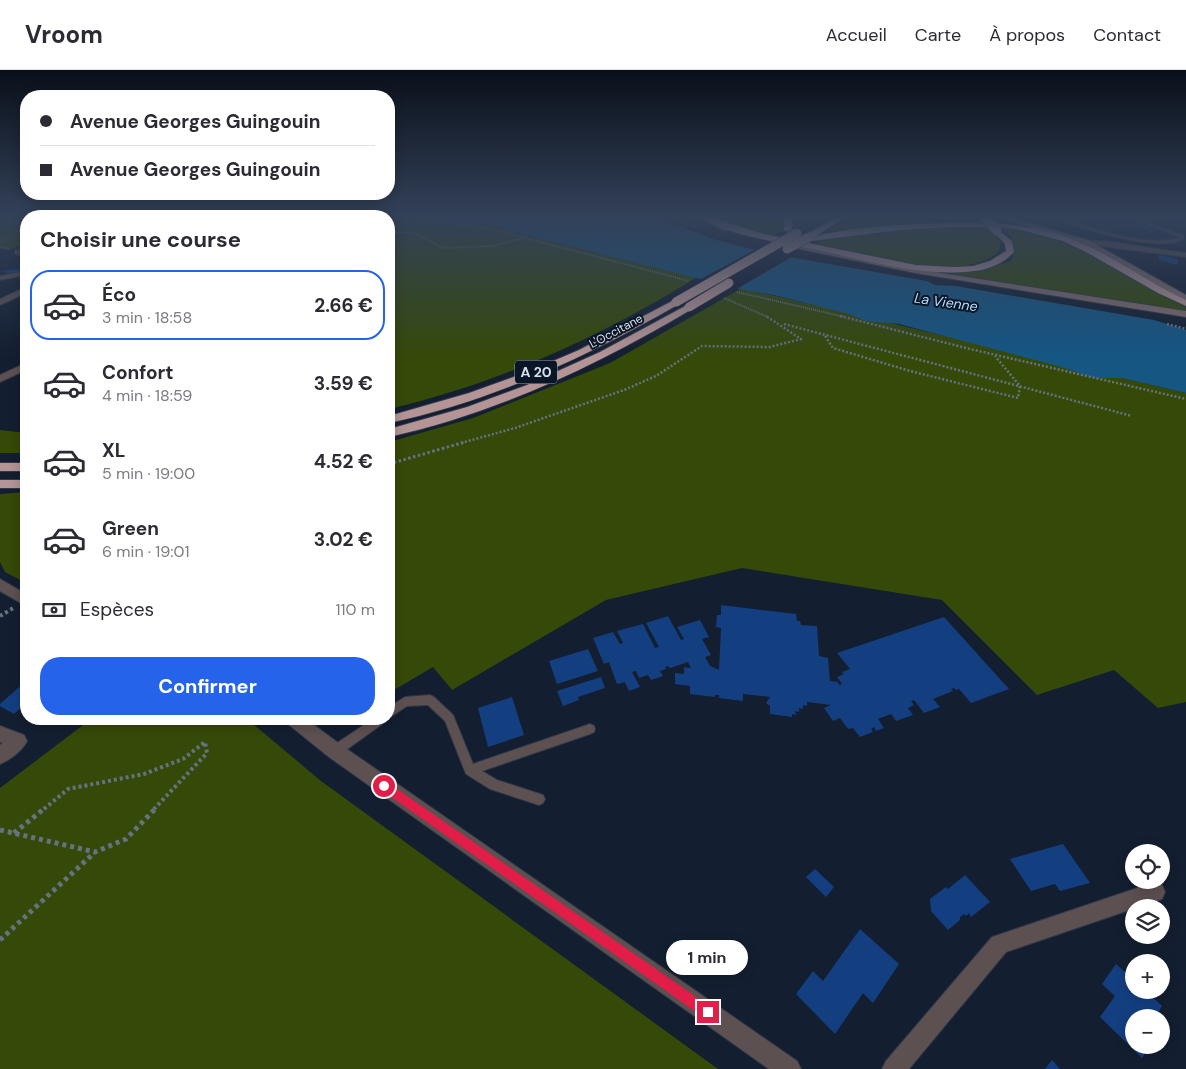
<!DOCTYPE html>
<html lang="fr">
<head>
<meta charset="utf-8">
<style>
	:root { --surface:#fff; --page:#f2f2f3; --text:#2b2b33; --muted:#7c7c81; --line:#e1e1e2; --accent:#2563eb }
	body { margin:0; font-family:"DM Sans",sans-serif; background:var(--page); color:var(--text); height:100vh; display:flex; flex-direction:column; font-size:19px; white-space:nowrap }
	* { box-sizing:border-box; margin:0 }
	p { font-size:16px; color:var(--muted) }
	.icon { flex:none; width:28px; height:28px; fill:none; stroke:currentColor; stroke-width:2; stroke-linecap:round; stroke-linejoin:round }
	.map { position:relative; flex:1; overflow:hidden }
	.details { position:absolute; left:20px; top:140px; width:375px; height:515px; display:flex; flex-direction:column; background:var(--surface); border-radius:20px; box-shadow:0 2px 12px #0003 }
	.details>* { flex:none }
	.banner { position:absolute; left:20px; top:20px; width:375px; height:110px; border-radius:20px; box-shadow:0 2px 12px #0003; display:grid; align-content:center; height:110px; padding:0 20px; background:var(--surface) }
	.controls { position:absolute; left:1125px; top:774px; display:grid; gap:10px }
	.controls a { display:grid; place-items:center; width:45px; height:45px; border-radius:50%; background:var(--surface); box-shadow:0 2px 12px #0003; font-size:25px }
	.end { position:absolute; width:22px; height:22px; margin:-11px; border:6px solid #e11d48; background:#fff; box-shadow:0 0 0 2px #fff }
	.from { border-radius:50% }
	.bubble { position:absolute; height:35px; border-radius:18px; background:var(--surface); box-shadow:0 2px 12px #0003; font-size:16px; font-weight:700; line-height:35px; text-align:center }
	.banner b { display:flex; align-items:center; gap:18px; height:48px; font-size:19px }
	.banner b+b { border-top:1px solid var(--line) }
	.banner i { width:12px; height:12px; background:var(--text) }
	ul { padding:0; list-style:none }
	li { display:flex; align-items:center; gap:15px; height:70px; margin:0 10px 8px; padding:0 10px; border:2px solid transparent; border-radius:20px }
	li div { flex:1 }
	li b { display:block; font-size:19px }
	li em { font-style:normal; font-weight:700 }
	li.on { border-color:var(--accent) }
	li>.icon { width:45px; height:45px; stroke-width:1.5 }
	h2 { padding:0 20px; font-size:22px; line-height:60px }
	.pay { display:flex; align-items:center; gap:12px; height:55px; padding:0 20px; font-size:19px }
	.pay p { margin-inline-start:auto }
	.action { display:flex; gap:10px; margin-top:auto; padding:10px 20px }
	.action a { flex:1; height:58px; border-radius:20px; background:var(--accent); color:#fff; font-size:20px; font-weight:700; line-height:58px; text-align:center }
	header { display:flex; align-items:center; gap:30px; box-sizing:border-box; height:70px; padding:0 25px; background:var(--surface); border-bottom:1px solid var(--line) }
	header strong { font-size:24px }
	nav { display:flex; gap:28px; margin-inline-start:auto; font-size:18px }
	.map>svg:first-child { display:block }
	.built { fill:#16253d }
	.green { fill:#354908 }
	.water { fill:#155683 }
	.pier { fill:#131e30 }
	.building { fill:#133f81 }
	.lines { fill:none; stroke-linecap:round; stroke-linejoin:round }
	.service-casing { stroke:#2f394a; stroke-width:2 }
	.minor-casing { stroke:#2f394a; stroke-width:2 }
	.tertiary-casing { stroke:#2f394a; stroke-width:2 }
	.secondary-casing { stroke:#2f394a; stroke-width:2 }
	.motorway-casing { stroke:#2f394a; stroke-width:2 }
	.path-far4 { stroke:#687181; stroke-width:2; stroke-dasharray:1 1; stroke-linecap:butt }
	.path-far3 { stroke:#687181; stroke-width:2.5; stroke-dasharray:2 2; stroke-linecap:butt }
	.path-far2 { stroke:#687181; stroke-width:3; stroke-dasharray:2.5 2.5; stroke-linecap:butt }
	.path-far1 { stroke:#687181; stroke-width:4; stroke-dasharray:3 3; stroke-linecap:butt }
	.path { stroke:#687181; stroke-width:5; stroke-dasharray:4 4; stroke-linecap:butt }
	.service { fill:#5d5050; fill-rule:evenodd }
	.minor { fill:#5d5050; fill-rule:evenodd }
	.tertiary { fill:#5d5050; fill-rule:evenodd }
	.secondary { fill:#806b6c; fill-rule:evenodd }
	.motorway { fill:#b59495; fill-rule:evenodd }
	.motorway-bridge-casing { stroke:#2f394a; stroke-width:10; stroke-linecap:butt }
	.motorway-bridge { stroke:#b59495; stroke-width:9 }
	.route { fill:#e11d48 }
	.labels { text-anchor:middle; stroke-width:4; stroke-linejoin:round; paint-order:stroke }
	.far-street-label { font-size:12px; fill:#d8e0ed; stroke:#0a1526 }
	.far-water-label { font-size:14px; font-style:italic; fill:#b4dafb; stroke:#0a1526 }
	.shield { fill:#0a1526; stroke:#9aa3b1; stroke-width:1 }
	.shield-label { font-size:14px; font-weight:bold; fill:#d8e0ed }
</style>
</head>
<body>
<header>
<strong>Vroom</strong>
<nav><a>Accueil</a><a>Carte</a><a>À propos</a><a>Contact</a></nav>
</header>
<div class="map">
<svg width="1186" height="999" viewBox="0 0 1186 999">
	<rect width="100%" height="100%" fill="#131e30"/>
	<path class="built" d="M1038 148H1186V177L1129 169Z"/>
	<g class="green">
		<path d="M0 148H26V156L0 171Z"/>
		<path d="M389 148H424L457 154 489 153 515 162 697 207C601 267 499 313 389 339Z"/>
		<path d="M712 148H783L785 154 784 158 774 166 739 158Z"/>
		<path d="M851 148H931L903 155 828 161Z"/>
		<path d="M962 154H985L1000 171V180C967 216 857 183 814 174L834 167Z"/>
		<path d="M1001 156C1038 162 1072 172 1105 191 1132 207 1157 225 1186 236V243L1111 229 912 199C948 200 976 204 1011 191 1019 174 1012 168 1001 156Z"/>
		<path d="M26 157V173L9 180 0 177V172Z"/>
		<path d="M742 218 1186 323V632L1158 638 1114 600 1037 625 942 530 742 498 606 530 452 620 433 597 389 623V372L473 348 610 293Z"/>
		<path d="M0 360 26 363V383H0Z"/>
		<path d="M26 422V513L5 502 0 492V424Z"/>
		<path d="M91 649H247L321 711 718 999H0V718Z"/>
	</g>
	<path class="water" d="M424 148H659L716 170 747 178 789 187 927 211 935 215 956 216 1154 250 1186 260V323L1122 308H1094L1061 297 899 254 866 251 849 244 774 225 740 219 515 162 512 163H511L512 161 489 153 457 154Z"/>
	<path class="pier" d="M758 178 793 186 735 220 699 210Z"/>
	<g class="building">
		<path d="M1109 148H1120L1159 161 1152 163Z"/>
		<path d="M1159 185 1177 189 1178 195 1159 190Z"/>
		<path d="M26 198V200L11 204 1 201Z"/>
		<path d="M721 535 796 544 797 551H800L801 555 817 556 819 586 828 588 830 611 838 612 839 615 842 614 837 607 844 604 842 602 850 599 837 583 944 547 1009 619 971 633 959 619 956 620 954 618 951 619 953 621 933 629 940 637 924 643 914 630 911 631 914 635 908 638 913 645 896 651 891 644 878 649 884 658 876 661 874 657 871 659 873 662 860 667 853 658 848 659 840 648 833 651 824 638 831 635 807 632V636L803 635V639L799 638V642L795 641 796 645 792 644V647L770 644V636L766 633 770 627 743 624V631L719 628V625H715V627L690 624V616L675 614V603L684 604V597L691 598 688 592 670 598 668 596 665 597 666 599 660 601 663 606 651 610 648 605 639 608 636 601 632 602 640 617 629 621 625 612 617 614 609 592 604 594 593 568 613 562 620 574 623 573 617 561 643 554 655 578 659 577 646 553 668 546 681 570 684 569 677 557 700 550 709 567 702 569 711 585 705 587 710 596 719 600 721 558 716 557 717 545H721Z"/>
		<path d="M588 579 598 601 557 614 549 591Z"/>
		<path d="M601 607 605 618 578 627 579 630 563 636 557 621Z"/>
		<path d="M26 611V633L14 644 0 636V634Z"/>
		<path d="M512 627 524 665 488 677 478 638Z"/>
		<path d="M1063 774 1090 813 1060 821 1055 814 1031 821 1010 789Z"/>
		<path d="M815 799 834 817 826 827 806 807Z"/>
		<path d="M965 805 990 832 971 847 969 843 966 846 964 844 960 847V850L948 860 931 841 930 829 946 817 948 819Z"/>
		<path d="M860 859 899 894 873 933 863 923 835 964 796 924 813 901 823 911Z"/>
		<path d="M1116 894 1134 910V920H1145L1162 936 1155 948H1134V975H1144L1148 979 1142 988 1100 947 1115 926 1102 914Z"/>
		<path d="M1052 990 1060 999H1045Z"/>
	</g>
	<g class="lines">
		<g class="service-casing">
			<g id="service">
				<path d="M1054 148H1060C1094 159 1144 177 1179 168V167L1130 148H1136L1183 165 1184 169C1160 181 1112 166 1086 159 1076 156 1063 153 1054 148Z"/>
				<path d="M430 625 434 627 453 645 473 694 590 654 594 656 595 659 594 662 590 664 482 701 497 710 543 725 545 729 543 733 539 735 490 719 466 704 445 651 428 635 407 636 389 648V637L405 627Z"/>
				<path d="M373 649H386L385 652 339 685 335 686 331 685 330 681 331 677Z"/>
			</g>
		</g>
		<g class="minor-casing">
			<g id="minor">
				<path d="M15 180 26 182V186L15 184Z"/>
				<path d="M26 201V205L0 210V206Z"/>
				<path d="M26 217V223L0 235V229Z"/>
				<path d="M26 293V300L0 312V305Z"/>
				<path d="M0 656 24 665 27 671C22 681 10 690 0 694V675L3 673 0 672Z"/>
				<path d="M1155 812 1162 815 1165 822 1162 829 1006 882 909 999H882L886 991 992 867Z"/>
			</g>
		</g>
		<g class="tertiary-casing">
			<g id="tertiary">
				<path d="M1082 170 1112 172 1186 183V187L1085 174 1081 172Z"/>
				<path d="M0 509 26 524V536L0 521Z"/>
				<path d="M286 649H306L341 675 797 991 801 999H769L329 687 288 654Z"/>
			</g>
		</g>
		<g class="secondary-casing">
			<g id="secondary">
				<path d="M699 148H708L732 159 725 161Z"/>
				<path d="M1002 148H1012L1088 170 1186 225V231L1082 174Z"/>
				<path d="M777 171 915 199 1186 241V247L915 203 780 175 776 173Z"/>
			</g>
		</g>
		<g class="motorway-casing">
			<g id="motorway">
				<path d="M703 148H713L764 164 916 195 954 197 973 196 990 191 1006 181 1005 174 993 161 997 159 1012 171 1014 182C1004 193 988 200 974 201 920 208 865 189 812 179 785 173 724 165 703 148Z"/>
				<path d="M783 148H791L793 155 790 162 783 160 785 155Z"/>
				<path d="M835 148H844L816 166C848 158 884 156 917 154 969 153 1018 149 1068 168 1110 183 1145 211 1186 230V236L1158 223 1086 182 1063 171 1021 160 998 157H951L900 160 811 171V167L808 165 809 163Z"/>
				<path d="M676 229 681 232 679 234C589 286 492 331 389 353V346L469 323 525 303 579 280Z"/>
				<path d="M689 234 694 237 692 239C598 295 497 343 389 367V359L467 337 527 315 600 282Z"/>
				<rect x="0" y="393" width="26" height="8"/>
				<rect x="0" y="410" width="26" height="8"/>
			</g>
		</g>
		<g class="path-far4">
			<path d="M406 148 491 159 689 211"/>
			<path d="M672 148 696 157"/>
			<path d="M389 162 414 163 443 178 493 176 524 168"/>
			<path d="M0 172 26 157"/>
			<path d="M0 177 9 179"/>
			<path d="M737 222 845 247"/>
			<path d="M724 228 768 247"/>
		</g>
		<g class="path-far3">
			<path d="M840 246 970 279 1186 329"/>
			<path d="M784 254 1132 346"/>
			<path d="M1167 254 1186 259"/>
			<path d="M825 266 833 278 910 301 1018 328 1020 316 995 286"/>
			<path d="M461 373 515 358 624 320 656 306 702 276 770 277 801 269 766 246"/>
		</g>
		<path class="path-far2" d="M389 394 465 372"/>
		<g class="path-far1">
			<path d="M0 546 15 537"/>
			<path d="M44 739 68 719 144 704 183 689 205 672 207 683 154 739"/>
		</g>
		<g class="path">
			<path d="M0 760 95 782 126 769 156 738"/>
			<path d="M14 763 45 738"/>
			<path d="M0 870 94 783"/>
		</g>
		<use href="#service" class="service"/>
		<use href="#minor" class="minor"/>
		<use href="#tertiary" class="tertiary"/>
		<use href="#secondary" class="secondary"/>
		<use href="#motorway" class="motorway"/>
		<g class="motorway-bridge-casing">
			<g id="motorway-bridge">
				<path d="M984 148 997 161"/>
				<path d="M787 179 809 167"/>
				<path d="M676 232 797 163"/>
				<path d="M689 237 729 213"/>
			</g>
		</g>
		<use href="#motorway-bridge" class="motorway-bridge"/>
	</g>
	<linearGradient id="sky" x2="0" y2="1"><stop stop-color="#0a101a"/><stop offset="0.51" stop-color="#334159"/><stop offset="1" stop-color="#334159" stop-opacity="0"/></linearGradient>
	<rect width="1186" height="288" fill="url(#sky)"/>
	<path class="route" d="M384 710 712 938 714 942 712 947 708 949 703 947 380 719 378 716 380 712Z"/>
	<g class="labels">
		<g class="far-street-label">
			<text transform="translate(616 261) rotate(-28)" y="4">L'Occitane</text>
		</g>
		<g class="far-water-label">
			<text transform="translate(946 232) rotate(8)" y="5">La Vienne</text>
		</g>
		<rect class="shield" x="515" y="290.5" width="42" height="23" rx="4"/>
		<g class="shield-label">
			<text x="536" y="307">A 20</text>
		</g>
	</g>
</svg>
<div class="controls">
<a><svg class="icon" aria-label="locate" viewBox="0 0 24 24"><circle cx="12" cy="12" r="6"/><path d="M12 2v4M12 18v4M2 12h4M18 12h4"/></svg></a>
<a><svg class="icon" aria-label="layers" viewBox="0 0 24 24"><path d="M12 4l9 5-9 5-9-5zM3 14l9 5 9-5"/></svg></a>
<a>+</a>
<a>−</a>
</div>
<i class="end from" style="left:384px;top:716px"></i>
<i class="end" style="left:708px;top:942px"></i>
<div class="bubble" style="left:666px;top:870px;width:82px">1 min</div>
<div class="banner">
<b><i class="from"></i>Avenue Georges Guingouin</b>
<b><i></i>Avenue Georges Guingouin</b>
</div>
<section class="details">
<h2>Choisir une course</h2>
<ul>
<li class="on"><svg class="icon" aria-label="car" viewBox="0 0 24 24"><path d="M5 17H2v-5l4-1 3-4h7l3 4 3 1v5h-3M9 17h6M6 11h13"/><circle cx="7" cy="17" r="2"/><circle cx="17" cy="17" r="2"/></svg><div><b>Éco</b><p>3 min · 18:58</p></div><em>2.66 €</em></li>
<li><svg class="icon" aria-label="car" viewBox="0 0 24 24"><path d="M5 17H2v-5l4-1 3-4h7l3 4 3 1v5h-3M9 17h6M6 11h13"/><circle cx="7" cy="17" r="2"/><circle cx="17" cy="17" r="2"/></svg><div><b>Confort</b><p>4 min · 18:59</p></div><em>3.59 €</em></li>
<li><svg class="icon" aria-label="car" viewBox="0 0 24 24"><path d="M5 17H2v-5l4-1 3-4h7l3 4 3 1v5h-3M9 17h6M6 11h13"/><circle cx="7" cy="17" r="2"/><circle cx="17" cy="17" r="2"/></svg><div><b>XL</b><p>5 min · 19:00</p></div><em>4.52 €</em></li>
<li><svg class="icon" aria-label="car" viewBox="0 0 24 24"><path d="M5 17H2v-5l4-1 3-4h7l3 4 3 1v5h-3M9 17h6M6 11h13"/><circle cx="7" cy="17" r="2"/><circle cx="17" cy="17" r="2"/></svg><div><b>Green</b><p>6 min · 19:01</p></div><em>3.02 €</em></li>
</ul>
<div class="pay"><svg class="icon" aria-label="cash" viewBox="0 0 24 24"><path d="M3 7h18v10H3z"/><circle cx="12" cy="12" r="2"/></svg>Espèces<p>110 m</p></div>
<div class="action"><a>Confirmer</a></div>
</section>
</div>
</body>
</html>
